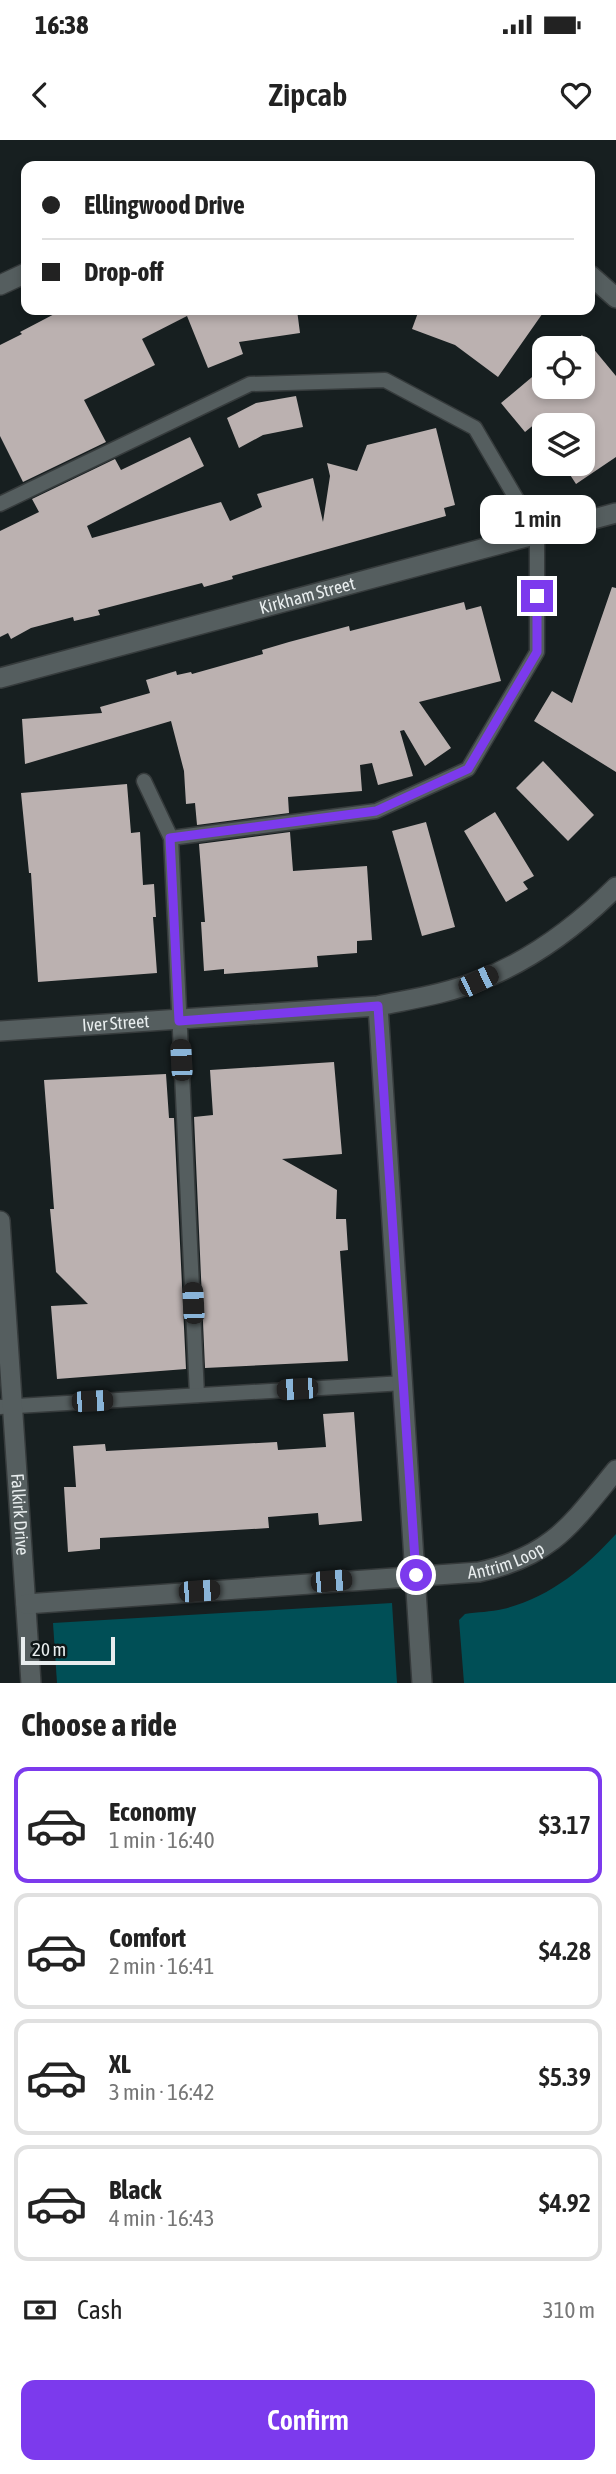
<!DOCTYPE html>
<html lang="en">
<head>
<meta charset="utf-8">
<style>
	:root { --surface:#fff; --page:#f6f6f6; --text:#222; --muted:#767676; --line:#e0e0e0; --accent:#7c3aed }
	body { margin:0; font-family:"Asap Condensed",sans-serif; background:var(--page); color:var(--text); height:100vh; display:flex; flex-direction:column; font-size:26px; white-space:nowrap }
	* { box-sizing:border-box; margin:0 }
	p { font-size:23px; color:var(--muted) }
	.icon { flex:none; width:38px; height:38px; fill:none; stroke:currentColor; stroke-width:2; stroke-linecap:round; stroke-linejoin:round }
	.map { position:relative; height:1543px; overflow:hidden }
	.side { display:flex; flex-direction:column; background:var(--surface); flex:1 }
	.side>* { flex:none }
	.hud { position:absolute; left:21px; top:21px; width:574px; height:154px; border-radius:14px; box-shadow:0 4px 10px #0003; display:grid; align-content:center; height:154px; padding:0 21px; background:var(--surface) }
	.fabs { position:absolute; left:532px; top:196px; display:grid; gap:14px }
	.fabs a { display:grid; place-items:center; width:63px; height:63px; border-radius:14px; background:var(--surface); box-shadow:0 4px 10px #0003; font-size:35px }
	.scale { position:absolute; left:21px; bottom:18px; width:94px; box-sizing:border-box; padding-left:7px; border:4px solid #e8edee; border-top:0; font-size:19px; line-height:24px; white-space:nowrap; color:#e8edee; -webkit-text-stroke:5px #0e1617; paint-order:stroke }
	.end { position:absolute; width:32px; height:32px; margin:-16px; border:9px solid #7c3aed; background:#fff; box-shadow:0 0 0 4px #fff }
	.from { border-radius:50% }
	.bubble { position:absolute; height:49px; border-radius:14px; background:var(--surface); box-shadow:0 4px 10px #0003; font-size:23px; font-weight:600; line-height:49px; text-align:center }
	.car { position:absolute; width:21px; height:42px; margin:-21px -10px; border-radius:9px; box-shadow:0 0 5px 2px #0007; background:linear-gradient(#222 24%,#8ab4d8 0 40%,#222 0 76%,#8ab4d8 0 86%,#222 0) }
	.hud b { display:flex; align-items:center; gap:24px; height:66px; font-size:26px }
	.hud b+b { border-top:2px solid var(--line) }
	.hud i { width:18px; height:18px; background:var(--text) }
	ul { padding:0; list-style:none }
	li { display:flex; align-items:center; gap:21px; height:116px; margin:0 14px 10px; padding:0 7px; border:4px solid var(--line); border-radius:14px }
	li div { flex:1 }
	li b { display:block; font-size:26px }
	li em { font-style:normal; font-weight:600 }
	li.active { border-color:var(--accent) }
	li>.icon { width:63px; height:63px; stroke-width:1.5 }
	h2 { padding:0 21px; font-size:32px; line-height:84px }
	.pay { display:flex; align-items:center; gap:18px; height:77px; padding:0 21px; font-size:26px }
	.pay p { margin-inline-start:auto }
	.action { display:flex; gap:14px; margin-top:auto; padding:14px 21px }
	.action a { flex:1; height:80px; border-radius:14px; background:var(--accent); color:#fff; font-size:28px; font-weight:600; line-height:80px; text-align:center }
	.status { display:flex; justify-content:space-between; align-items:center; height:49px; padding:0 35px; background:var(--surface); direction:ltr }
	.status svg { height:19px; fill:currentColor }
	header { display:flex; justify-content:space-between; align-items:center; height:91px; padding:0 21px; background:var(--surface); font-size:32px; font-weight:600 }
	.map>svg:first-child { display:block }
	.green { fill:#004f56 }
	.building { fill:#bbb1b0 }
	.lines { fill:none; stroke-linecap:round; stroke-linejoin:round }
	.service-casing { stroke:#363b3c; stroke-width:17 }
	.minor-casing { stroke:#363b3c; stroke-width:22 }
	.service { stroke:#555e5f; stroke-width:14 }
	.minor { stroke:#555e5f; stroke-width:19 }
	.route { stroke:#7c3aed; stroke-width:9 }
	.labels { text-anchor:middle; stroke-width:7; stroke-linejoin:round; paint-order:stroke }
	.street-label { font-size:18px; fill:#e8edee; stroke:#0e1617 }
</style>
</head>
<body>
<div class="status"><b>16:38</b><svg viewBox="0 0 49 12"><path d="M0 12V9h3v3zM5 12V6h3v6zM10 12V3h3v9zM15 12V0h3v12zM26 1h20v11H26zM47 4h2v5h-2z"/></svg></div>
<header><svg class="icon" aria-label="back" viewBox="0 0 24 24"><path d="M15 5l-7 7 7 7"/></svg>Zipcab<svg class="icon" aria-label="heart" viewBox="0 0 24 24"><path d="M12 20l-8-8c-3-5 5-10 8-4 3-6 11-1 8 4z"/></svg></header>
<div class="map">
<svg width="616" height="1543" viewBox="0 0 616 1543">
	<rect width="100%" height="100%" fill="#171f20"/>
	<g class="green">
		<path d="M616 1394V1543H464L459 1480 465 1474C477 1472 491 1472 503 1469 549 1458 585 1428 616 1394Z"/>
		<path d="M392 1463 397 1543H57L53 1483Z"/>
	</g>
	<g class="building">
		<path d="M62 170H297L300 193 239 202 243 214 208 228 187 176 142 199 155 225 84 260 106 302 23 342 0 296V205L22 194 20 192Z"/>
		<path d="M419 170H545L498 237 455 205 412 189Z"/>
		<path d="M582 195 616 236V317L576 344 563 324H583V285H544V296L536 283 525 292 501 263 544 227V247H583V208H566Z"/>
		<path d="M296 256 303 287 263 295 239 308 227 278 256 263Z"/>
		<path d="M436 288 455 365 444 368 446 376 232 436 233 439 204 447 202 443 98 470 100 475 74 481 73 477 31 488 11 499 8 493 0 497V391L39 372 32 359 115 319 121 330 190 297 204 326 87 386 92 398 221 362 230 381 262 367 257 354 313 338 323 382 330 336 327 323 357 331 367 305Z"/>
		<path d="M612 447 616 448V632L534 581 552 551 572 563Z"/>
		<path d="M464 462 466 470 481 466 501 541 419 562 451 608 425 626 404 590 400 591 413 636 378 645 372 623 360 625 362 651 288 657 289 673 197 685 195 663 186 664 184 631 171 581 25 624 22 579 102 573 100 567 150 553 146 540 176 531 177 535 191 532 192 534 263 514 262 510 289 502 349 486 350 491Z"/>
		<path d="M543 621 594 675 568 701 516 648Z"/>
		<path d="M127 644 131 693 140 692 143 745 154 744 156 777H153L157 833 38 842 31 733H29L21 653Z"/>
		<path d="M495 672 534 736 523 742 528 749 506 762 464 691Z"/>
		<path d="M426 682 455 787 422 796 392 691Z"/>
		<path d="M290 692 293 731 367 726 372 800 357 801V813L317 816 318 827 224 834V829L204 831 201 782H205L199 704Z"/>
		<path d="M334 922 342 1014 282 1019 337 1050 336 1079H346L348 1110 340 1111 348 1221 205 1228 194 977 213 975 210 930Z"/>
		<path d="M166 934 169 978H174L186 1229 57 1239 51 1166 88 1164 56 1132 50 1069H54L44 940Z"/>
		<path d="M354 1272 362 1381 319 1385 318 1373 268 1377 269 1388 100 1398V1409L68 1412 64 1347H76L73 1306 105 1304 106 1311 277 1302 278 1310 326 1307 323 1274Z"/>
	</g>
	<g class="lines">
		<g class="service-casing">
			<g id="service">
				<path d="M0 364 250 244 385 240 475 288 537 394V512L468 629 376 671 171 698"/>
				<path d="M144 641 171 698 197 1255"/>
				<path d="M0 1267 404 1243"/>
			</g>
		</g>
		<g class="minor-casing">
			<g id="minor">
				<path d="M590 135 616 158"/>
				<path d="M0 145 26 133"/>
				<path id="s1" d="M0 538 616 373"/>
				<path d="M378 866 422 1543"/>
				<path id="s2" d="M0 891 378 866C411 859 446 854 478 841 530 821 577 786 616 747"/>
				<path id="s3" d="M0 1081 31 1543"/>
				<path id="s4" d="M26 1464 479 1432C552 1416 571 1385 616 1330"/>
			</g>
		</g>
		<use href="#service" class="service"/>
		<use href="#minor" class="minor"/>
	</g>
	<g class="lines">
		<path class="route" d="M416 1435 378 866 179 881 170 698 376 671 468 629 537 512V456"/>
	</g>
	<g class="labels">
		<g class="street-label">
			<text dy="6" stroke="none"><textPath href="#s1" startOffset="318">Kirkham Street</textPath></text>
			<text dy="6" stroke="none"><textPath href="#s2" startOffset="116">Iver Street</textPath></text>
			<text dy="6" stroke="none"><textPath href="#s3" startOffset="294">Falkirk Drive</textPath></text>
			<text dy="6" stroke="none"><textPath href="#s4" startOffset="483">Antrim Loop</textPath></text>
		</g>
	</g>
</svg>
<div class="fabs">
<a><svg class="icon" aria-label="locate" viewBox="0 0 24 24"><circle cx="12" cy="12" r="6"/><path d="M12 2v4M12 18v4M2 12h4M18 12h4"/></svg></a>
<a><svg class="icon" aria-label="layers" viewBox="0 0 24 24"><path d="M12 4l9 5-9 5-9-5zM3 14l9 5 9-5"/></svg></a>
</div>
<div class="scale">20 m</div>
<i class="end from" style="left:416px;top:1435px"></i>
<i class="end" style="left:537px;top:456px"></i>
<div class="bubble" style="left:480px;top:355px;width:116px">1 min</div>
<i class="car" style="left:478px;top:841px;rotate:64deg"></i>
<i class="car" style="left:181px;top:920px;rotate:357deg"></i>
<i class="car" style="left:193px;top:1163px;rotate:357deg"></i>
<i class="car" style="left:297px;top:1249px;rotate:266deg"></i>
<i class="car" style="left:92px;top:1261px;rotate:87deg"></i>
<i class="car" style="left:331px;top:1441px;rotate:85deg"></i>
<i class="car" style="left:199px;top:1451px;rotate:86deg"></i>
<div class="hud">
<b><i class="from"></i>Ellingwood Drive</b>
<b><i></i>Drop-off</b>
</div>
</div>
<section class="side">
<h2>Choose a ride</h2>
<ul>
<li class="active"><svg class="icon" aria-label="car" viewBox="0 0 24 24"><path d="M5 17H2v-5l4-1 3-4h7l3 4 3 1v5h-3M9 17h6M6 11h13"/><circle cx="7" cy="17" r="2"/><circle cx="17" cy="17" r="2"/></svg><div><b>Economy</b><p>1 min · 16:40</p></div><em>$3.17</em></li>
<li><svg class="icon" aria-label="car" viewBox="0 0 24 24"><path d="M5 17H2v-5l4-1 3-4h7l3 4 3 1v5h-3M9 17h6M6 11h13"/><circle cx="7" cy="17" r="2"/><circle cx="17" cy="17" r="2"/></svg><div><b>Comfort</b><p>2 min · 16:41</p></div><em>$4.28</em></li>
<li><svg class="icon" aria-label="car" viewBox="0 0 24 24"><path d="M5 17H2v-5l4-1 3-4h7l3 4 3 1v5h-3M9 17h6M6 11h13"/><circle cx="7" cy="17" r="2"/><circle cx="17" cy="17" r="2"/></svg><div><b>XL</b><p>3 min · 16:42</p></div><em>$5.39</em></li>
<li><svg class="icon" aria-label="car" viewBox="0 0 24 24"><path d="M5 17H2v-5l4-1 3-4h7l3 4 3 1v5h-3M9 17h6M6 11h13"/><circle cx="7" cy="17" r="2"/><circle cx="17" cy="17" r="2"/></svg><div><b>Black</b><p>4 min · 16:43</p></div><em>$4.92</em></li>
</ul>
<div class="pay"><svg class="icon" aria-label="cash" viewBox="0 0 24 24"><path d="M3 7h18v10H3z"/><circle cx="12" cy="12" r="2"/></svg>Cash<p>310 m</p></div>
<div class="action"><a>Confirm</a></div>
</section>
</body>
</html>
